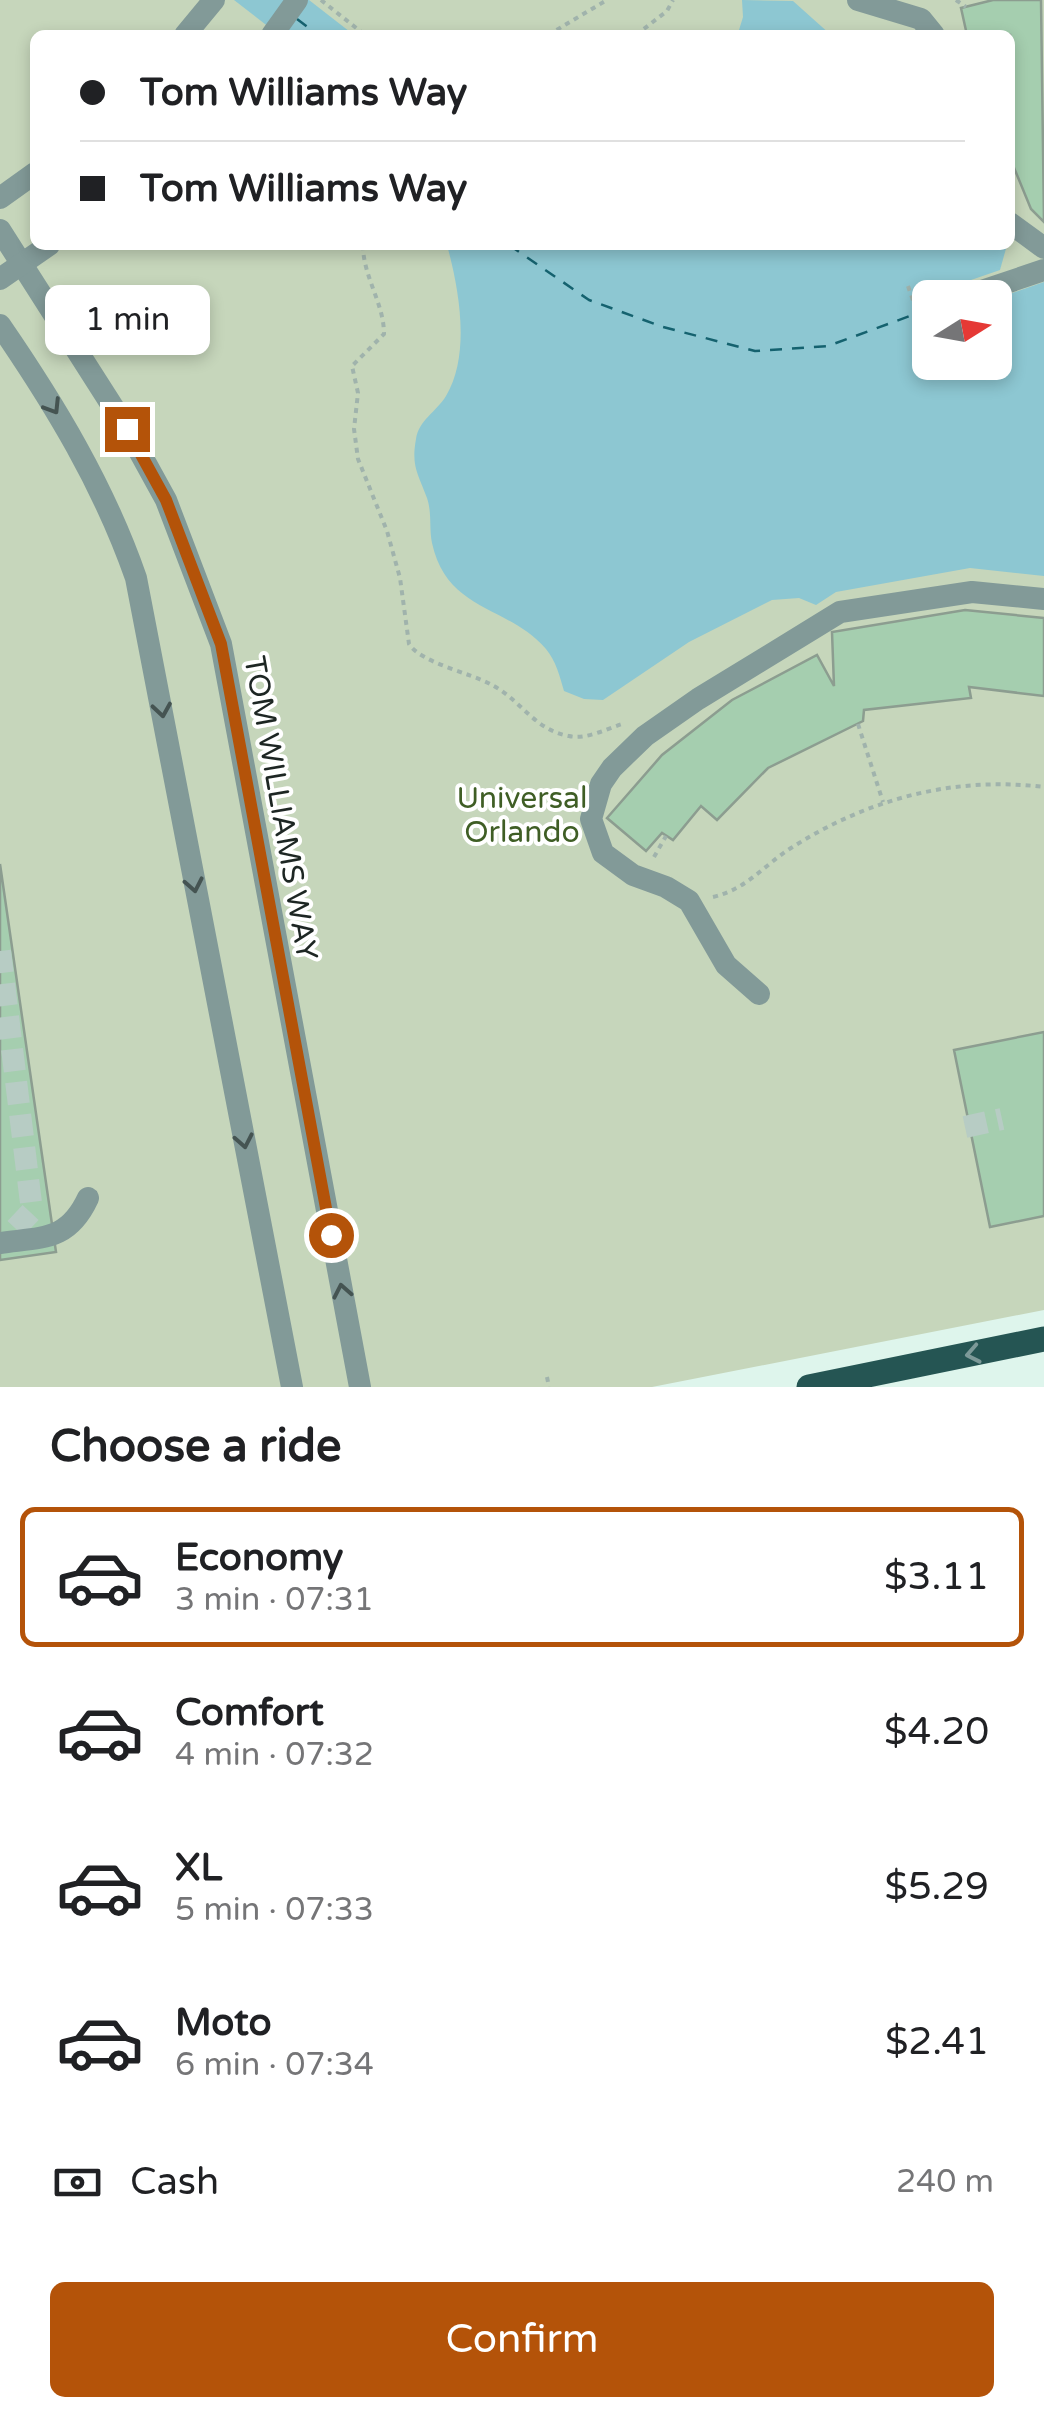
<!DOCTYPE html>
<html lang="en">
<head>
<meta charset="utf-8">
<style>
	:root { --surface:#fff; --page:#f2f2f2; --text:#202124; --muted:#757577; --line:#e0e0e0; --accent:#b45309 }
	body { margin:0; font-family:"Varela Round",sans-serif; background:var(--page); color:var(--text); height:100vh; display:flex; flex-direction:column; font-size:38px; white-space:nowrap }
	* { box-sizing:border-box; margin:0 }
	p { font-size:32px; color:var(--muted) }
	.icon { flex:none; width:55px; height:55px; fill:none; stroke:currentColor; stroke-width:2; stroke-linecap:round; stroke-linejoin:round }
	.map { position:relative; height:1387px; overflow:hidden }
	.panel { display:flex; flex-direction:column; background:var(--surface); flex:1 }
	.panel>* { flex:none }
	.hud { position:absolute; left:30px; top:30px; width:985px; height:220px; border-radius:15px; box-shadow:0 5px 15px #0003; display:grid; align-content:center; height:220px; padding:0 50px; background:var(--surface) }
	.needle { width:65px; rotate:79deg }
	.buttons { position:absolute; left:912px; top:280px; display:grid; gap:20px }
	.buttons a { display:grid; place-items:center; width:100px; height:100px; border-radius:15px; background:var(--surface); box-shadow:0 5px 15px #0003; font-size:50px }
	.end { position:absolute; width:45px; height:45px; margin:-22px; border:12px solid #b45309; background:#fff; box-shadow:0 0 0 5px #fff }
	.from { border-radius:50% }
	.bubble { position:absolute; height:70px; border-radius:15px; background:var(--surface); box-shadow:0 5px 15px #0003; font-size:32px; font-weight:600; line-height:70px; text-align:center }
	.hud b { display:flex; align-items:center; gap:35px; height:95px; font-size:38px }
	.hud b+b { border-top:2px solid var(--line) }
	.hud i { width:25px; height:25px; background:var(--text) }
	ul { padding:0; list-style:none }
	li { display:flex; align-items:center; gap:30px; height:140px; margin:0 20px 15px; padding:0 30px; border:5px solid transparent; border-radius:15px }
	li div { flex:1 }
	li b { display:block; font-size:38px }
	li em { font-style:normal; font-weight:600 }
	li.selected { border-color:var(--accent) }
	li>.icon { width:90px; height:90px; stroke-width:1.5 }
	h2 { padding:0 50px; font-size:45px; line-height:120px }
	.pay { display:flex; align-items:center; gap:25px; height:110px; padding:0 50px; font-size:38px }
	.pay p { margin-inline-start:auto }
	.button { display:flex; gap:20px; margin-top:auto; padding:20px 50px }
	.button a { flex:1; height:115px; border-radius:15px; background:var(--accent); color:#fff; font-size:40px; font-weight:600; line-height:115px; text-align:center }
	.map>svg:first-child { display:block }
	.green { fill:#c6d6bb; fill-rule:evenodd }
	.water { fill:#8dc7d2 }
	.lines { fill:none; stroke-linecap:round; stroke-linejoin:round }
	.ferry { stroke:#15626f; stroke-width:2.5; stroke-dasharray:12 10; stroke-linecap:butt }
	.building { fill:#a5ceaf; stroke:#8c9d90; stroke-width:2.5 }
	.minor-tunnel { stroke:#b7ccc4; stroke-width:22; stroke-dasharray:22 11; stroke-linecap:butt }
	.path { stroke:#a0b3ac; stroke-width:4; stroke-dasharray:5 5; stroke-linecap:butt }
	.minor { stroke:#829a98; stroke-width:22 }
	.major { stroke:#255553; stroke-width:25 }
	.oneway { stroke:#455452 }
	.oneway2 { stroke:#7c9998 }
	.route { stroke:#b45309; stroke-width:12 }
	.labels { text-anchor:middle; stroke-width:8; stroke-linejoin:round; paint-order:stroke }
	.park-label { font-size:30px; fill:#3f5e25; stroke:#fff }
	.street-label { font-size:30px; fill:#1d2623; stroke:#fff }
</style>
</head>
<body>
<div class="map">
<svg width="1044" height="1387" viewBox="0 0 1044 1387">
	<rect width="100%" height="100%" fill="#def5ec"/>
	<path class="green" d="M0 0H1044V1310L652 1387H0ZM35 35H1010V245H35ZM930 298H995V362H930Z"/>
	<g class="water">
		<path d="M234 0H309L354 35H279Z"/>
		<path d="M742 0 793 1 831 35H729L739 30 743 17Z"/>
		<path d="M447 245H1007L1000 270 942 290 944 297 930 298V362H995V299L1044 282V576L970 568 836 592 816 605 799 598 772 600 689 642 603 700 584 699 564 691C560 677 556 661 546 649 508 605 447 612 432 543 429 529 432 512 427 498 418 474 411 466 416 439 419 420 436 412 446 396 471 354 459 289 447 245Z"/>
	</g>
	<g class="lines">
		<g class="ferry">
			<path d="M297 19 318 35"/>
			<path d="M509 245 589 300 663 327 755 351 828 346 918 313"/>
		</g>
	</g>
	<g class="building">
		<path d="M993 0H1041L1044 222 1031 209 1010 158V35H967L961 8Z"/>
		<path d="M965 610 1044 618V696L969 687 971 698 864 710 863 721 768 768 717 820 701 806 673 840 662 833 646 851 607 818 662 755 732 700 817 655 834 686 832 632Z"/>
		<path d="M0 864 56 1252 0 1260Z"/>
		<path d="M1044 1032V1216L990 1227 954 1050Z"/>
	</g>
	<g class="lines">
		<g class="minor-tunnel">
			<path d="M0 951 32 1211 15 1229"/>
			<path d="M965 1127 1002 1119"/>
		</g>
		<g class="path">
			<path d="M321 0 365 35"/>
			<path d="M956 0 966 7"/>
			<path d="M548 35 607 0"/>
			<path d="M636 35 667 11 673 0"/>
			<path d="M363 245C363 277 384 303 384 334L352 366 358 393 354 429 358 459 387 531 400 578 409 644C421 663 471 673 492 685 521 700 534 730 569 736 586 740 606 729 622 724"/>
			<path d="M908 286 926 338"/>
			<path d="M918 313 930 308"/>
			<path d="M858 724 883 802"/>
			<path d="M654 857 666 836"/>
			<path d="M713 897C747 889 763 866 791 848 868 799 953 776 1044 787"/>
			<path d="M547 1377 549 1387"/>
		</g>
		<g class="minor">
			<path d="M858 0 921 19 934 35"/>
			<path d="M185 35 214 0"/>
			<path d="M272 35 297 0"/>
			<path d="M0 198 35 173"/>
			<path d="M1010 223 1044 248"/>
			<path d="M0 230 127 429 166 500 221 644 360 1387"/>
			<path d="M0 279 49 245"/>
			<path d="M961 298 1044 270"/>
			<path d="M0 325C55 405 104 486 136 578L292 1387"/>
			<path d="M759 994 726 965 689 901 666 887 633 875 603 853 591 819 601 784 612 768 645 736 698 699 840 612 972 592 1044 599"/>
			<path d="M0 1243C43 1237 68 1241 88 1198"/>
		</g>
		<path class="major" d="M809 1387 1044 1339"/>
	</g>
	<defs><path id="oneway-chevron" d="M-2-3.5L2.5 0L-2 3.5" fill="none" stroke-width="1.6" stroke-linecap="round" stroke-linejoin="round" transform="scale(2.5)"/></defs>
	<g class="oneway">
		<use href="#oneway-chevron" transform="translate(53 407) rotate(58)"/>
		<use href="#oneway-chevron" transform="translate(162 710) rotate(81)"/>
		<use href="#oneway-chevron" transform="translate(194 885) rotate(79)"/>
		<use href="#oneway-chevron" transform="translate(244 1141) rotate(79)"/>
		<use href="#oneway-chevron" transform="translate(342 1291) rotate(-101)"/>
	</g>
	<use class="oneway2" href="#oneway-chevron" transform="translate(973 1354) rotate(169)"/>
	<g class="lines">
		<path class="route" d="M127 429 166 500 221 644 331 1235"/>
	</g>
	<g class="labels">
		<g class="park-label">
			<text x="522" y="808">Universal<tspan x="522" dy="34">Orlando</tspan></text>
		</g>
		<g class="street-label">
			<text transform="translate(281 808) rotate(80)" y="10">TOM WILLIAMS WAY</text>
		</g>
	</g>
</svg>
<div class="buttons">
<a><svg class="needle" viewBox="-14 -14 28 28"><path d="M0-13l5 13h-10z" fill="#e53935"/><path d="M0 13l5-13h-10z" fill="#757577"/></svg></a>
</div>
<i class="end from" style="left:331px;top:1235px"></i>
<i class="end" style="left:127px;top:429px"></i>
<div class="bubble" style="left:45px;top:285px;width:165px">1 min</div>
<div class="hud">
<b><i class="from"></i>Tom Williams Way</b>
<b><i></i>Tom Williams Way</b>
</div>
</div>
<section class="panel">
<h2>Choose a ride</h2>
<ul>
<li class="selected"><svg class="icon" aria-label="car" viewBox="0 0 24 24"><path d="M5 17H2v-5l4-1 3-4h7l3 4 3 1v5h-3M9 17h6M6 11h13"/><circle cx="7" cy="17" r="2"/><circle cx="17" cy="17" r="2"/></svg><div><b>Economy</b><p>3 min · 07:31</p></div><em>$3.11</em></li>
<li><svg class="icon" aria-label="car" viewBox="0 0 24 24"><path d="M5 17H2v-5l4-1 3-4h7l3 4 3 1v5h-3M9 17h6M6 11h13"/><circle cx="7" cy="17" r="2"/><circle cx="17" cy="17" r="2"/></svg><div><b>Comfort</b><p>4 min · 07:32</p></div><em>$4.20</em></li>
<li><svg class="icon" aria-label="car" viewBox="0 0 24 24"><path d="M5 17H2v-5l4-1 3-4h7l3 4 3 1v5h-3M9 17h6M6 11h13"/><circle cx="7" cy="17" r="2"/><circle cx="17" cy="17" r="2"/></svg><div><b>XL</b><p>5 min · 07:33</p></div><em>$5.29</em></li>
<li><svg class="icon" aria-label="car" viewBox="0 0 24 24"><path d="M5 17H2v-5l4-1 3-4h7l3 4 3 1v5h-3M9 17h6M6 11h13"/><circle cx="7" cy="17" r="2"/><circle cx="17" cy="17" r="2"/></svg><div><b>Moto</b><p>6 min · 07:34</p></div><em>$2.41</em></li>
</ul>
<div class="pay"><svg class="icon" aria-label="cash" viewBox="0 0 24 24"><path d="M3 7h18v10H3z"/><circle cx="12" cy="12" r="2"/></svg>Cash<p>240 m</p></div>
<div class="button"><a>Confirm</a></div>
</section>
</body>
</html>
